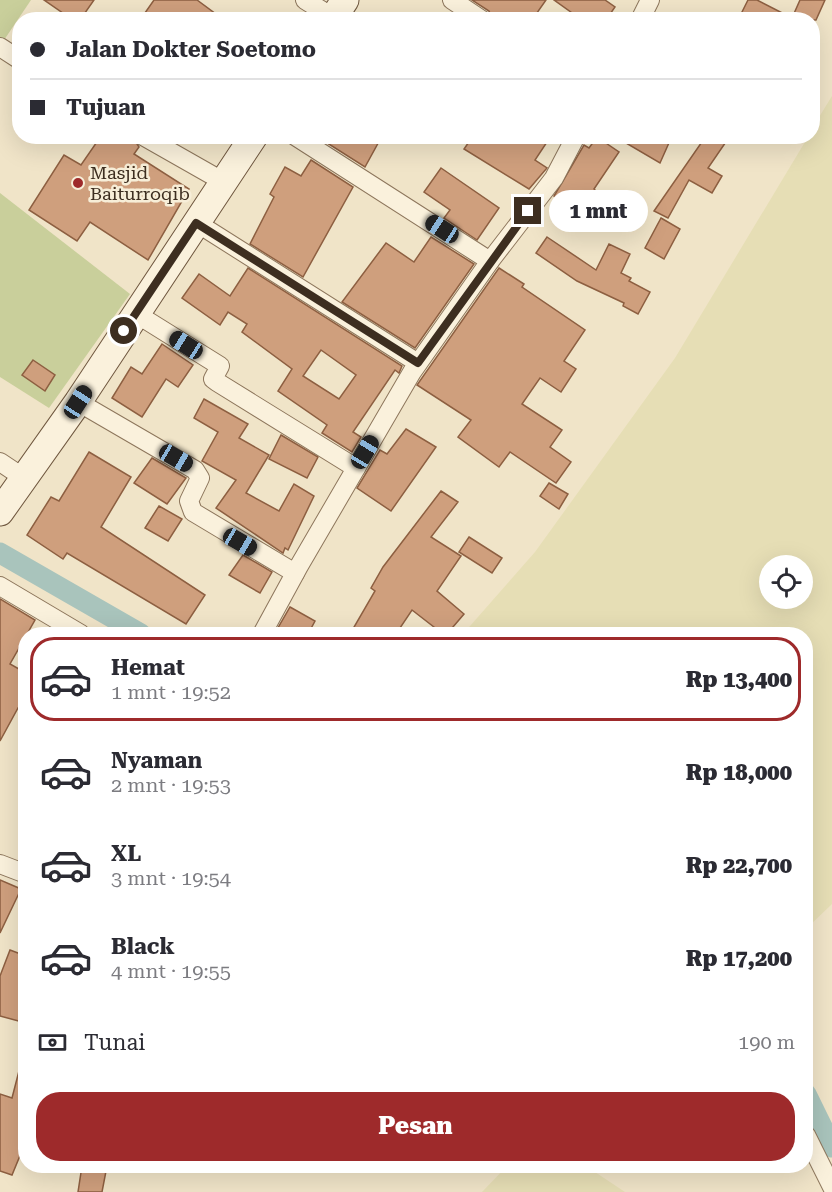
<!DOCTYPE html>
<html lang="id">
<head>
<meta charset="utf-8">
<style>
	:root { --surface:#fff; --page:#f7f7f7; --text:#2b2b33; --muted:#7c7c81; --line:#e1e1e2; --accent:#9e2a2b }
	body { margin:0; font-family:"Roboto Serif",serif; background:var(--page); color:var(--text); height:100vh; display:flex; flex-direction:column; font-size:22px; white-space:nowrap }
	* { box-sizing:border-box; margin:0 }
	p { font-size:20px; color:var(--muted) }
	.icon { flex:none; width:33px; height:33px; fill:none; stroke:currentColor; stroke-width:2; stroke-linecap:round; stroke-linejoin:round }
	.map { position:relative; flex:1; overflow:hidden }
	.side { position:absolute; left:18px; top:627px; width:795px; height:546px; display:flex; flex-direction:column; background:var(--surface); border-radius:24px; box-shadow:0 6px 24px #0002 }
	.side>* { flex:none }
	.guide { position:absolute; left:12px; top:12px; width:808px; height:132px; border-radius:24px; box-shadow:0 6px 24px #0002; display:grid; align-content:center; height:132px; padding:0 18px; background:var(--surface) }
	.fabs { position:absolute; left:759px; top:555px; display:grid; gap:12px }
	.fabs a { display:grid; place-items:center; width:54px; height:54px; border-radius:50%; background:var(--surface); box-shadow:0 6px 24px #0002; font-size:30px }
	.end { position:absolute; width:27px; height:27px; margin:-14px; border:8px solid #3d2e20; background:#fff; box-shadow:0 0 0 3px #fff }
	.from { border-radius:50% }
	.bubble { position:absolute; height:42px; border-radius:21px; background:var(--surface); box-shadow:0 6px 24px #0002; font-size:20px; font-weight:800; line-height:42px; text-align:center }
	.car { position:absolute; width:18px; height:36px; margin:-18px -9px; border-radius:8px; box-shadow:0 0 4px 2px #0007; background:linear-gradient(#222 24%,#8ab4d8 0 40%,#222 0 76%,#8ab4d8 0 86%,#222 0) }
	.guide b { display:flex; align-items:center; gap:21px; height:57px; font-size:22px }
	.guide b+b { border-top:2px solid var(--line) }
	.guide i { width:15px; height:15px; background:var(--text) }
	ul { padding:10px 0 0; list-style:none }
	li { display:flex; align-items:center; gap:18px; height:84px; margin:0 12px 9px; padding:0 6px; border:3px solid transparent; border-radius:24px }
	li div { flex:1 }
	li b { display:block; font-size:22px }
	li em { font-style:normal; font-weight:800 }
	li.on { border-color:var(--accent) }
	li>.icon { width:54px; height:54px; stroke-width:1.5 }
	.pay { display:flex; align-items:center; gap:15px; height:66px; padding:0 18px; font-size:22px }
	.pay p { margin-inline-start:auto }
	.primary-button { display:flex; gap:12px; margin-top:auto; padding:12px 18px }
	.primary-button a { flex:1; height:69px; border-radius:24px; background:var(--accent); color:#fff; font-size:24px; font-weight:800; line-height:69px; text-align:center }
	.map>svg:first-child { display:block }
	.farmland { fill:#e6deb5; fill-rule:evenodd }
	.green { fill:#c9cf9b }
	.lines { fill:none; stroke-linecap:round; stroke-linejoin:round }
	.canal { stroke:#a9c4bc; stroke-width:21 }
	.building { fill:#cf9f7d; stroke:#8d5f41; stroke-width:1.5; fill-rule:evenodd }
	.street-casing { stroke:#8d765c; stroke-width:20 }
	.secondary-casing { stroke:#6f573f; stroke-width:29 }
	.street { stroke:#faf1dc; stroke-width:18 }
	.secondary { stroke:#faf1dc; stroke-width:27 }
	.route { stroke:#3d2e20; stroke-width:8 }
	.poi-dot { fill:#9e2a2b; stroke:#f7eed8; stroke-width:2 }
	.labels { text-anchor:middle; stroke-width:5; stroke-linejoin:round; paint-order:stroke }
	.poi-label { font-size:18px; fill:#3d2e20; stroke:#f7eed8; text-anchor:start }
</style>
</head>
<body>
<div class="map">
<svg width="832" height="1192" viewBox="0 0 832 1192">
	<rect width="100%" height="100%" fill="#f0e4c8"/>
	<g class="farmland">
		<path d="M832 96V904L806 929V634H463L535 552 675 358 808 137 813 136V127ZM770 566H802V598H770Z"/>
		<path d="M507 1166H586L625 1192H482Z"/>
	</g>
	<g class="green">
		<path d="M0 0H31L0 46Z"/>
		<path d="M0 193 130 294 49 408 0 377Z"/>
	</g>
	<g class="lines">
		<g class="canal">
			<path d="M0 553 141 634"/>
			<path d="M806 1094 832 1147"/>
		</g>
	</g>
	<g class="building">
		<path d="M44 0H94L80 20H73Z"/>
		<path d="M154 0H197L224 20H140Z"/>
		<path d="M472 0H546L532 20H493L489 11Z"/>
		<path d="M554 0H605L615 7 606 20H582Z"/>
		<path d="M748 0H757L792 18 800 0H825L816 20H738Z"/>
		<path d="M101 136H132L139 147 134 154 189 189 148 260 90 222 77 241 29 210 64 155 81 165Z"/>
		<path d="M327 136H382L365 167 324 141Z"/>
		<path d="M473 136H551L535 160 547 168 529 189 464 149Z"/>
		<path d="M614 136H672L660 163Z"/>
		<path d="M706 136H730L708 168 722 176 712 193 689 180 668 218 654 211Z"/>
		<path d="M597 137 619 152 594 189 596 191 581 214 554 196 584 145 589 148Z"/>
		<path d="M311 160 353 187 303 277 250 244 274 197 270 194 285 167 301 176Z"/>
		<path d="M441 168 499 208 477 240 444 218 450 210 424 192Z"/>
		<path d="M661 218 680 229 664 259 645 248Z"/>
		<path d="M431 237 474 264 415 348 342 302 386 243 414 262Z"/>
		<path d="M547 237 596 270 609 244 630 254 621 273 631 278 629 281 650 292 638 314 623 306 624 303 577 281 536 253Z"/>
		<path d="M248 268 402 366 399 373 395 370 353 432 361 437 352 452 322 433 327 425 278 391 292 369 242 332 247 324 228 312 220 325 182 298 199 274 230 296ZM321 350 356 375 339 399 303 376Z"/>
		<path d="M499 268 524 284 522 287 585 330 564 361 576 369 561 392 540 378 522 404 562 430 550 447 571 462 556 483 510 452 499 467 458 437 471 420 417 385Z"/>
		<path d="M162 344 193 365 178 387 166 379 142 417 112 398 131 367 142 374Z"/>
		<path d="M33 360 55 375 45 391 22 375Z"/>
		<path d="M204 399 248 424 239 438 269 455 246 493 279 511 294 484 314 496 288 550 285 548 283 553 216 508 236 480 202 461 218 432 194 418Z"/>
		<path d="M406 429 436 447 391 511 357 488 380 450 387 454Z"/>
		<path d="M281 435 318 457 307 478 269 459Z"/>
		<path d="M89 452 131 477 101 527 205 595 186 624 67 553 63 559 27 535 51 497 59 501Z"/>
		<path d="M152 458 186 478 167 504 134 483Z"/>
		<path d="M549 483 568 494 559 509 540 496Z"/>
		<path d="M441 491 458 502 431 537 461 556 437 591 464 614 447 634H443L412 610 396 634H350L375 591 371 588 383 567Z"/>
		<path d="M159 506 182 519 168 541 145 528Z"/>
		<path d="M469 537 502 558 492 573 459 552Z"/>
		<path d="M243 555 272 572 260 593 229 575Z"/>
		<path d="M0 599 35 620 10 664 26 673V712L18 708 0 741Z"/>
		<path d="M290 607 315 621 308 634 275 633Z"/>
		<path d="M0 880 21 889 0 933Z"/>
		<path d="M10 950 26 956V1023L0 1016V976Z"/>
		<path d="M20 1067H26V1141L12 1175 0 1171V1094L12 1098Z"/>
		<path d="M82 1166H107L102 1192H78Z"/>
	</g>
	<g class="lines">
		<g class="street-casing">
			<g id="street">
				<path d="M305 0 334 18"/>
				<path d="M452 0 482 20"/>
				<path d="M640 20 650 0"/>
				<path d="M0 47 20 60"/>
				<path d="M143 136 224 182"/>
				<path d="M295 136 490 261"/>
				<path d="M197 223 418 363"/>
				<path d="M135 313 220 366 213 379 217 382 356 468"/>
				<path d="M78 402 195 470 200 478 189 501 193 512 295 573"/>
				<path d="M0 462 24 478"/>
				<path d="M0 586 81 634"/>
				<path d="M262 634 299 566 412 372 490 261 554 178 576 136"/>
				<path d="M0 864 26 874"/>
				<path d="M806 1135 832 1187"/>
			</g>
		</g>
		<g class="secondary-casing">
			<g id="secondary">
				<path d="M332 20 345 0"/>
				<path d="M0 512 78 402 254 136"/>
			</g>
		</g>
		<use href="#street" class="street"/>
		<use href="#secondary" class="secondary"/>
	</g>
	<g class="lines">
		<path class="route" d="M124 331 196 223 418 363 528 211"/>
	</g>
	<circle class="poi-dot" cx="78" cy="183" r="6"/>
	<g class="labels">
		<g class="poi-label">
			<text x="90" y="179">Masjid<tspan x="90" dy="21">Baiturroqib</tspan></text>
		</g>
	</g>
</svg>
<div class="fabs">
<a><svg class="icon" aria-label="locate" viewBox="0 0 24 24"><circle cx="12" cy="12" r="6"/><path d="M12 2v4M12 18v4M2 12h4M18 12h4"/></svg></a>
</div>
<i class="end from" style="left:124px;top:331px"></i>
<i class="end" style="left:528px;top:211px"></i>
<div class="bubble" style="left:549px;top:190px;width:99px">1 mnt</div>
<i class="car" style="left:442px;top:229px;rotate:303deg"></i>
<i class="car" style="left:186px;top:345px;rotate:302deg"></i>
<i class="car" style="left:78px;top:402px;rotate:33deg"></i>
<i class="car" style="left:365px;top:452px;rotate:31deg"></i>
<i class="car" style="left:176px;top:458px;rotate:120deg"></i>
<i class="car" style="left:240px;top:542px;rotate:120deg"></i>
<div class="guide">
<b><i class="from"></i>Jalan Dokter Soetomo</b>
<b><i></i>Tujuan</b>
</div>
<section class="side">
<ul>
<li class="on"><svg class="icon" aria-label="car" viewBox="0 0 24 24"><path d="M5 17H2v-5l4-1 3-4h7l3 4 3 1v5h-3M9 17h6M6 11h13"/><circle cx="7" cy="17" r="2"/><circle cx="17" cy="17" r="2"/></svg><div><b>Hemat</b><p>1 mnt · 19:52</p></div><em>Rp 13,400</em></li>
<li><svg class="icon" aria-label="car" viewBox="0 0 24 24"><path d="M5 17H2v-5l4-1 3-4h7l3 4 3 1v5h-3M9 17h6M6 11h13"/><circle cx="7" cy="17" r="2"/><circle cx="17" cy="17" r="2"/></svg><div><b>Nyaman</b><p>2 mnt · 19:53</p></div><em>Rp 18,000</em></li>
<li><svg class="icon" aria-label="car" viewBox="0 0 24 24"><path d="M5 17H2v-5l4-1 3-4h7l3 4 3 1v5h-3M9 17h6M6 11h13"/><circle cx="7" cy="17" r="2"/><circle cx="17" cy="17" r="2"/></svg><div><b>XL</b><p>3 mnt · 19:54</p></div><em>Rp 22,700</em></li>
<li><svg class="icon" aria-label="car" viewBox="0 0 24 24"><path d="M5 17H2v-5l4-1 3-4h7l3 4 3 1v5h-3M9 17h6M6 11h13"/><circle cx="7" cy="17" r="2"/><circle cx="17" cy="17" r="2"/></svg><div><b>Black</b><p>4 mnt · 19:55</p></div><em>Rp 17,200</em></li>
</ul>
<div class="pay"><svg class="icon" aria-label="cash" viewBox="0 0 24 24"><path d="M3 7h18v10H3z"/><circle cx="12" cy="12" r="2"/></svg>Tunai<p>190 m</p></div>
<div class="primary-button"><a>Pesan</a></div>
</section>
</div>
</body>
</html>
